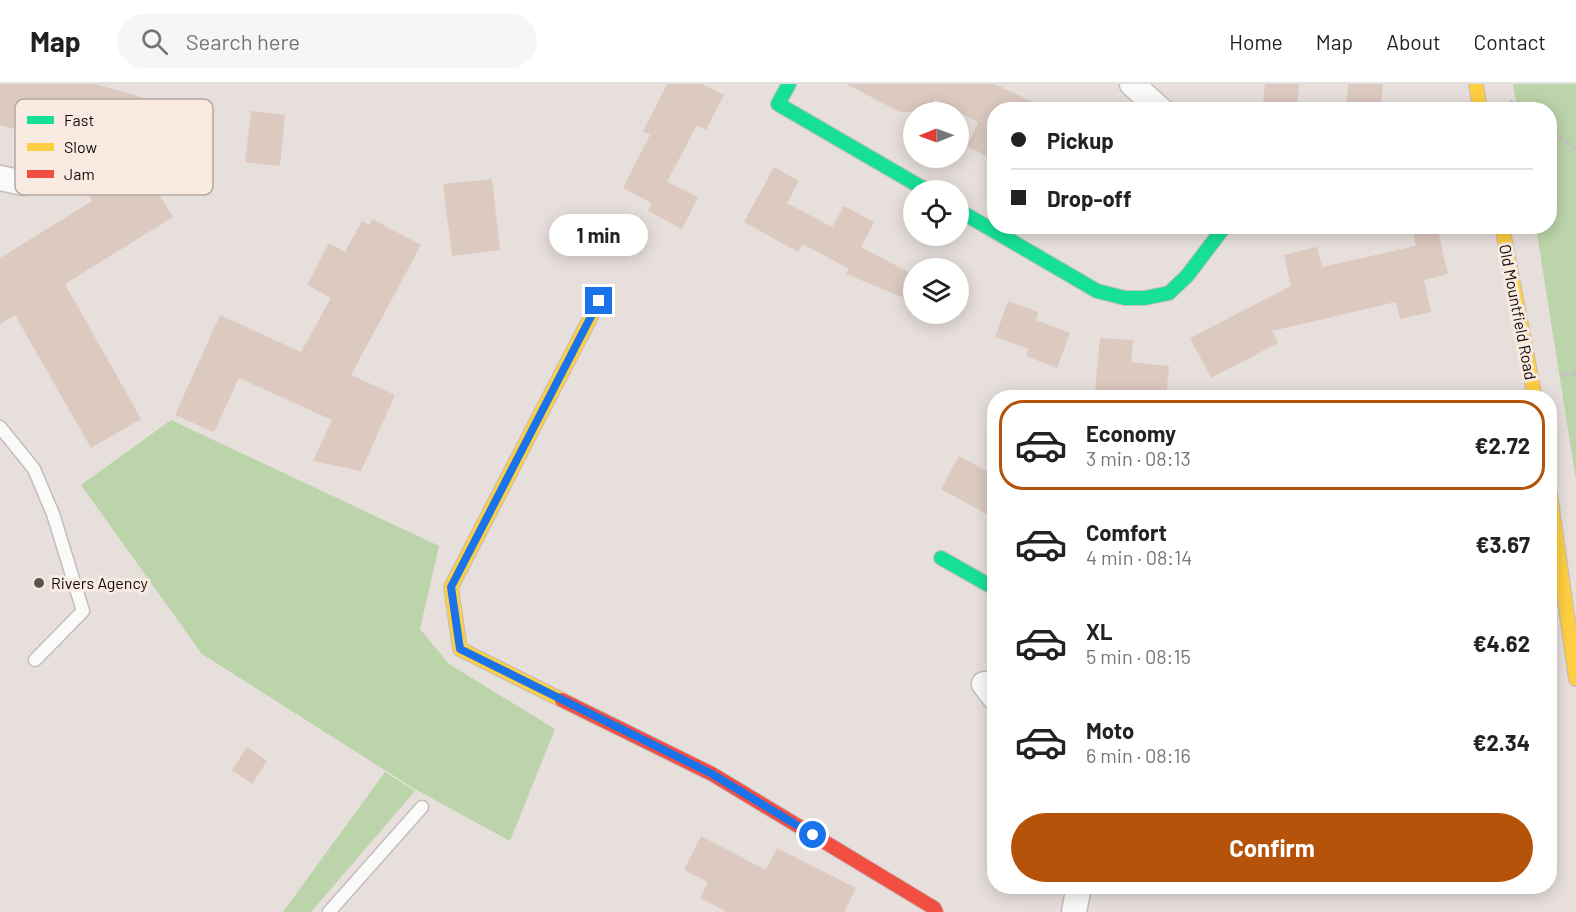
<!DOCTYPE html>
<html lang="en">
<head>
<meta charset="utf-8">
<style>
	:root { --surface:#fff; --page:#f6f6f6; --text:#222; --muted:#767676; --line:#e0e0e0; --accent:#b45309 }
	body { margin:0; font-family:Barlow,sans-serif; background:var(--page); color:var(--text); height:100vh; display:flex; flex-direction:column; font-size:22px; white-space:nowrap }
	* { box-sizing:border-box; margin:0 }
	p { font-size:20px; color:var(--muted) }
	.icon { flex:none; width:33px; height:33px; fill:none; stroke:currentColor; stroke-width:2; stroke-linecap:round; stroke-linejoin:round }
	.map { position:relative; flex:1; overflow:hidden }
	.side { position:absolute; left:987px; top:306px; width:570px; height:504px; display:flex; flex-direction:column; background:var(--surface); border-radius:24px; box-shadow:0 3px 15px #0003 }
	.side>* { flex:none }
	.banner { position:absolute; left:987px; top:18px; width:570px; height:132px; border-radius:24px; box-shadow:0 3px 15px #0003; display:grid; align-content:center; height:132px; padding:0 24px; background:var(--surface) }
	.needle { width:39px; rotate:269deg }
	.tools { position:absolute; left:903px; top:18px; display:grid; gap:12px }
	.tools a { display:grid; place-items:center; width:66px; height:66px; border-radius:50%; background:var(--surface); box-shadow:0 3px 15px #0003; font-size:30px }
	.end { position:absolute; width:27px; height:27px; margin:-14px; border:8px solid #1a73e8; background:#fff; box-shadow:0 0 0 3px #fff }
	.from { border-radius:50% }
	.bubble { position:absolute; height:42px; border-radius:21px; background:var(--surface); box-shadow:0 3px 15px #0003; font-size:20px; font-weight:700; line-height:42px; text-align:center }
	.banner b { display:flex; align-items:center; gap:21px; height:57px; font-size:22px }
	.banner b+b { border-top:2px solid var(--line) }
	.banner i { width:15px; height:15px; background:var(--text) }
	ul { padding:10px 0 0; list-style:none }
	li { display:flex; align-items:center; gap:18px; height:90px; margin:0 12px 9px; padding:0 12px; border:3px solid transparent; border-radius:24px }
	li div { flex:1 }
	li b { display:block; font-size:22px }
	li em { font-style:normal; font-weight:700 }
	li.on { border-color:var(--accent) }
	li>.icon { width:54px; height:54px; stroke-width:1.5 }
	.cta { display:flex; gap:12px; margin-top:auto; padding:12px 24px }
	.cta a { flex:1; height:69px; border-radius:36px; background:var(--accent); color:#fff; font-size:24px; font-weight:700; line-height:69px; text-align:center }
	header { display:flex; align-items:center; gap:36px; box-sizing:border-box; height:84px; padding:0 30px; background:var(--surface); border-bottom:2px solid var(--line) }
	header strong { font-size:28px }
	nav { display:flex; gap:33px; margin-inline-start:auto; font-size:21px }
	.search { width:420px; height:54px; background:var(--page); display:flex; align-items:center; gap:15px; box-sizing:border-box; padding:0 21px; border-radius:33px; color:var(--muted); font-size:22px }
	.map>svg:first-child { display:block }
	.green { fill:#bcd4a9 }
	.building { fill:#dccac0 }
	.lines { fill:none; stroke-linecap:round; stroke-linejoin:round }
	.lane-casing { stroke:#c4bdb9; stroke-width:15 }
	.street-casing { stroke:#c4bdb9; stroke-width:27 }
	.fast-casing { stroke:#c4bdb9; stroke-width:16 }
	.slow-casing { stroke:#c4bdb9; stroke-width:16 }
	.jam-casing { stroke:#c4bdb9; stroke-width:16 }
	.path { stroke:#c4c2c1; stroke-width:4; stroke-dasharray:6 3; stroke-linecap:butt }
	.lane { stroke:#fbfafa; stroke-width:12 }
	.street { stroke:#fbfafa; stroke-width:24 }
	.fast { stroke:#16e098; stroke-width:14 }
	.slow { stroke:#ffcf43; stroke-width:14 }
	.jam { stroke:#f24e42; stroke-width:14 }
	.route { stroke:#1a73e8; stroke-width:8 }
	.poi-dot { fill:#5b5552; stroke:#faebe2; stroke-width:2 }
	.labels { text-anchor:middle; stroke-width:6; stroke-linejoin:round; paint-order:stroke }
	.street-label { font-size:16px; fill:#100b08; stroke:#faebe2 }
	.poi-label { font-size:16px; fill:#100b08; stroke:#faebe2; text-anchor:start }
	.key { fill:#faebe2; stroke:#b4a8a1; stroke-width:1.5 }
	.key-label { font-size:16px; fill:#100b08 }
</style>
</head>
<body>
<header>
<strong>Map</strong>
<div class="search"><svg class="icon" aria-label="search" viewBox="0 0 24 24"><circle cx="10" cy="10" r="6"/><path d="M15 15l6 6"/></svg>Search here</div>
<nav><a>Home</a><a>Map</a><a>About</a><a>Contact</a></nav>
</header>
<div class="map">
<svg width="1576" height="828" viewBox="0 0 1576 828">
	<rect width="100%" height="100%" fill="#e7dfdb"/>
	<g class="green">
		<path d="M1513 0H1576V396L1536 143 1550 142V26L1517 25Z"/>
		<path d="M171 336 439 462 420 545 449 580 555 645 510 757 413 704 202 570 81 401Z"/>
		<path d="M385 688 415 707 311 828H283Z"/>
	</g>
	<g class="building">
		<path d="M0 0H94L160 18 152 47 114 37 173 133 65 200 141 335 91 364 15 231 0 240V174L92 117 60 57 0 41Z"/>
		<path d="M667 0H702L724 11 706 46 697 41 667 98 698 113 682 145 648 127 652 119 623 104 650 51 643 47Z"/>
		<path d="M846 0H995L1048 26H994V76L967 62 978 38 935 15 928 28H900Z"/>
		<path d="M1265 0H1299L1297 25 1263 22Z"/>
		<path d="M1348 0H1383L1380 26 1346 23Z"/>
		<path d="M251 27 285 31 280 82 245 78Z"/>
		<path d="M774 83 799 97 787 119 832 143 844 122 874 138 861 163 914 191V218L846 190 849 185 803 160 798 168 744 138Z"/>
		<path d="M492 95 500 166 452 172 443 100Z"/>
		<path d="M372 135 421 161 351 291 395 311 361 387 313 377 332 336 239 294 214 348 175 331 220 231 301 268 331 214 307 201 329 159 345 168 362 137 370 141Z"/>
		<path d="M1412 142H1437L1448 190 1424 196 1431 228 1400 235 1396 218 1272 247 1278 259 1211 294 1190 254 1291 202 1284 171 1317 163 1322 183 1416 162Z"/>
		<path d="M1008 217 1038 228 1036 236 1070 249 1057 284 1026 272 1029 265 995 253Z"/>
		<path d="M1100 254 1133 256 1131 278 1169 282 1166 314H1125V310L1095 307Z"/>
		<path d="M959 372 994 391V434L941 405Z"/>
		<path d="M247 663 267 677 252 700 232 686Z"/>
		<path d="M701 752 766 786 777 764 856 804 844 828H727L700 814 708 798 684 786Z"/>
	</g>
	<g class="lines">
		<g class="lane-casing">
			<g id="lane">
				<path d="M0 343 34 385 53 430 83 527 35 576"/>
				<path d="M329 828 422 723"/>
			</g>
		</g>
		<g class="street-casing">
			<g id="street">
				<path d="M1132 0 1161 26"/>
				<path d="M0 94 23 99"/>
				<path d="M984 600 994 613"/>
				<path d="M1074 828 1079 802"/>
			</g>
		</g>
		<g class="fast-casing">
			<g id="fast">
				<path d="M789 0 778 20 926 106"/>
				<path d="M958 126 1097 207 1125 214H1145L1169 209 1187 192 1225 142"/>
				<path d="M941 474 994 504"/>
			</g>
		</g>
		<g class="slow-casing">
			<g id="slow">
				<path d="M1476 0 1480 26"/>
				<path d="M1502 142 1535 314"/>
				<path d="M1550 410 1576 595"/>
				<path d="M562 616 460 565 451 503 599 217"/>
			</g>
		</g>
		<g class="jam-casing">
			<path id="jam" d="M562 616 712 690 934 824 936 828"/>
		</g>
		<g class="path">
			<path d="M1510 17 1521 26"/>
			<path d="M1550 46 1576 65"/>
			<path d="M1562 291 1576 289"/>
		</g>
		<use href="#lane" class="lane"/>
		<use href="#street" class="street"/>
		<use href="#fast" class="fast"/>
		<use href="#slow" class="slow"/>
		<use href="#jam" class="jam"/>
	</g>
	<g class="lines">
		<path class="route" d="M599 217 451 503 460 565 712 690 813 751"/>
	</g>
	<circle class="poi-dot" cx="39" cy="499" r="6"/>
	<g class="labels">
		<g class="street-label">
			<text transform="translate(1518 228) rotate(79)" y="6">Old Mountfield Road</text>
		</g>
		<g class="poi-label">
			<text x="51" y="505">Rivers Agency</text>
		</g>
	</g>
	<rect x="15" y="15" width="198" height="96" rx="9" class="key"/>
	<rect x="27" y="32" width="27" height="8" fill="#16e098"/>
	<rect x="27" y="59" width="27" height="8" fill="#ffcf43"/>
	<rect x="27" y="86" width="27" height="8" fill="#f24e42"/>
	<g class="key-label">
		<text x="64" y="42">Fast</text>
		<text x="64" y="69">Slow</text>
		<text x="64" y="96">Jam</text>
	</g>
</svg>
<div class="tools">
<a><svg class="needle" viewBox="-14 -14 28 28"><path d="M0-13l5 13h-10z" fill="#e53935"/><path d="M0 13l5-13h-10z" fill="#767676"/></svg></a>
<a><svg class="icon" aria-label="locate" viewBox="0 0 24 24"><circle cx="12" cy="12" r="6"/><path d="M12 2v4M12 18v4M2 12h4M18 12h4"/></svg></a>
<a><svg class="icon" aria-label="layers" viewBox="0 0 24 24"><path d="M12 4l9 5-9 5-9-5zM3 14l9 5 9-5"/></svg></a>
</div>
<i class="end from" style="left:813px;top:751px"></i>
<i class="end" style="left:599px;top:217px"></i>
<div class="bubble" style="left:549px;top:130px;width:99px">1 min</div>
<div class="banner">
<b><i class="from"></i>Pickup</b>
<b><i></i>Drop-off</b>
</div>
<section class="side">
<ul>
<li class="on"><svg class="icon" aria-label="car" viewBox="0 0 24 24"><path d="M5 17H2v-5l4-1 3-4h7l3 4 3 1v5h-3M9 17h6M6 11h13"/><circle cx="7" cy="17" r="2"/><circle cx="17" cy="17" r="2"/></svg><div><b>Economy</b><p>3 min · 08:13</p></div><em>€2.72</em></li>
<li><svg class="icon" aria-label="car" viewBox="0 0 24 24"><path d="M5 17H2v-5l4-1 3-4h7l3 4 3 1v5h-3M9 17h6M6 11h13"/><circle cx="7" cy="17" r="2"/><circle cx="17" cy="17" r="2"/></svg><div><b>Comfort</b><p>4 min · 08:14</p></div><em>€3.67</em></li>
<li><svg class="icon" aria-label="car" viewBox="0 0 24 24"><path d="M5 17H2v-5l4-1 3-4h7l3 4 3 1v5h-3M9 17h6M6 11h13"/><circle cx="7" cy="17" r="2"/><circle cx="17" cy="17" r="2"/></svg><div><b>XL</b><p>5 min · 08:15</p></div><em>€4.62</em></li>
<li><svg class="icon" aria-label="car" viewBox="0 0 24 24"><path d="M5 17H2v-5l4-1 3-4h7l3 4 3 1v5h-3M9 17h6M6 11h13"/><circle cx="7" cy="17" r="2"/><circle cx="17" cy="17" r="2"/></svg><div><b>Moto</b><p>6 min · 08:16</p></div><em>€2.34</em></li>
</ul>
<div class="cta"><a>Confirm</a></div>
</section>
</div>
</body>
</html>
